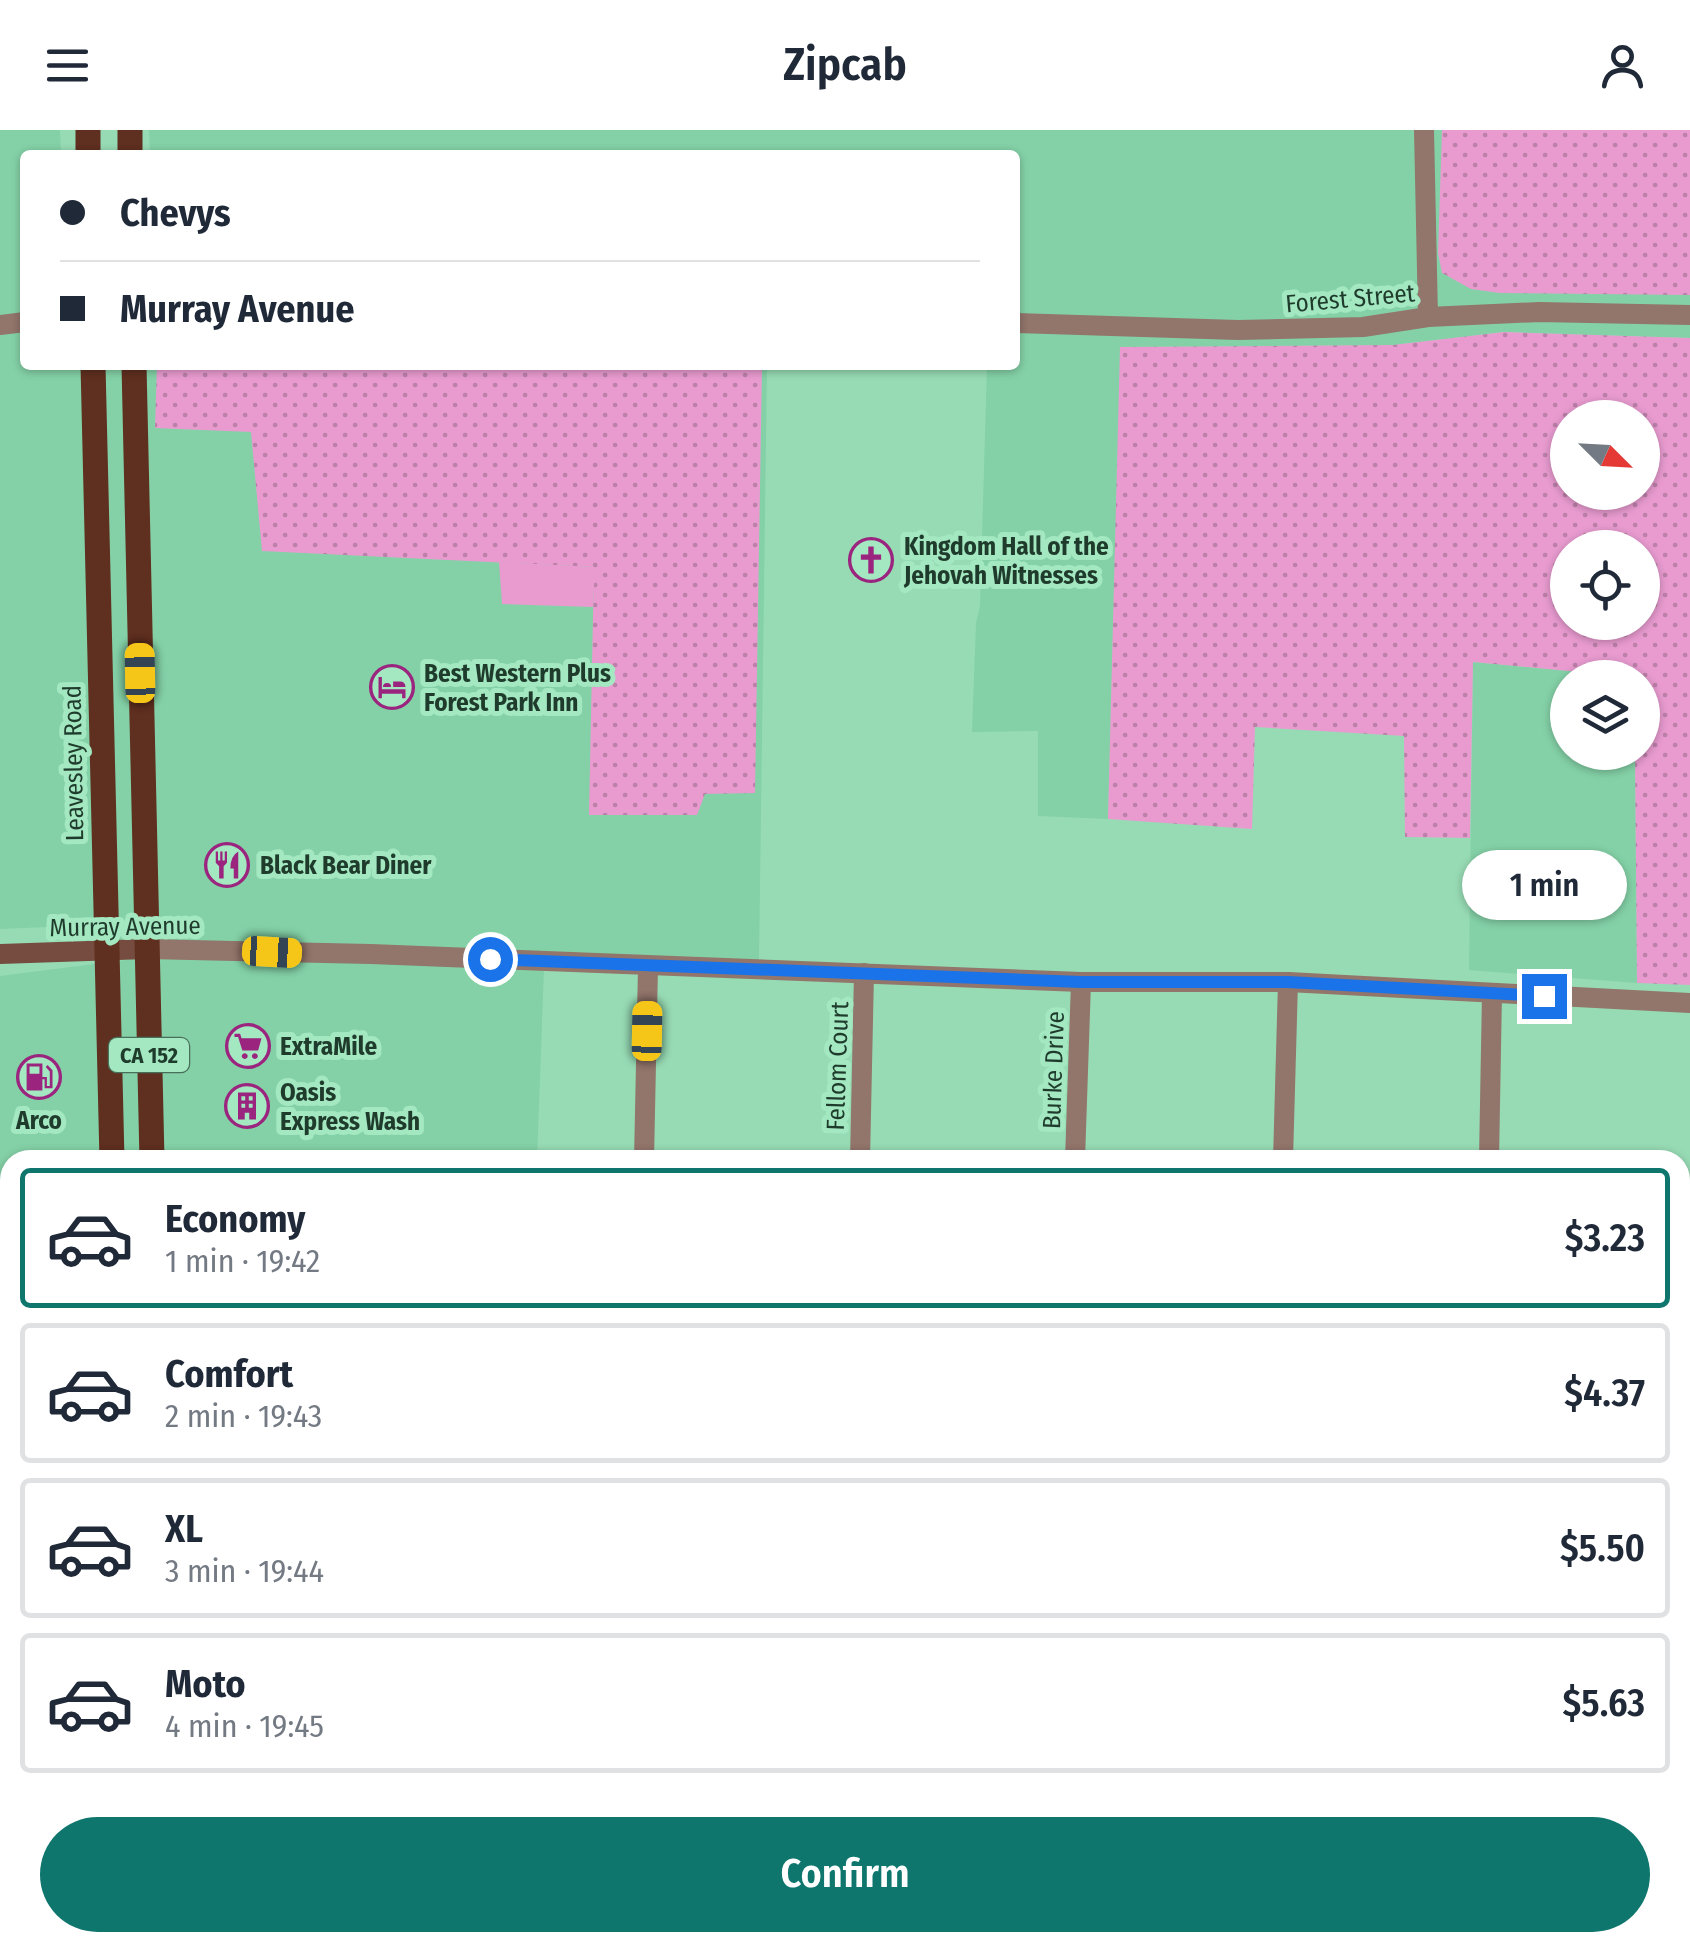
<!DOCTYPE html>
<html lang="en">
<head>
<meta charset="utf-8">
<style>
	:root { --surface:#fff; --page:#f6f6f7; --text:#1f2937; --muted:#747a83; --line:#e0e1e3; --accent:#0f766e }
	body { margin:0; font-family:"Fira Sans Condensed",sans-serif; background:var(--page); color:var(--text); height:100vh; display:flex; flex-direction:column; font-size:38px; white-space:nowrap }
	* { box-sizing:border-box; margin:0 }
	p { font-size:32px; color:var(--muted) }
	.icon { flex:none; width:55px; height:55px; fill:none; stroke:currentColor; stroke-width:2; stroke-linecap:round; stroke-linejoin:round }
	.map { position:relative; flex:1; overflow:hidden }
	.sheet { position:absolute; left:0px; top:1020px; width:1690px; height:802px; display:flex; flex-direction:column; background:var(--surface); border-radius:30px 30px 0 0; box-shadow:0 2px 8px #0004 }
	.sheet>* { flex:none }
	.top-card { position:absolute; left:20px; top:20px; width:1000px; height:220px; border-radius:10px; box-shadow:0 2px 8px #0004; display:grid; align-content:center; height:220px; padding:0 40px; background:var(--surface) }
	.needle { width:65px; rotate:114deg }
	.tools { position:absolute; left:1550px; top:270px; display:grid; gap:20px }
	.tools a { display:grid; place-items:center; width:110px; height:110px; border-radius:50%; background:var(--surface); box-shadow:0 2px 8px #0004; font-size:50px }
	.end { position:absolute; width:45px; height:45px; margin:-22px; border:12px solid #1a73e8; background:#fff; box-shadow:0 0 0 5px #fff }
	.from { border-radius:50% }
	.bubble { position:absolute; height:70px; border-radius:35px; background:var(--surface); box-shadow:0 2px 8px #0004; font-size:32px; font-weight:600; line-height:70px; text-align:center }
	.car { position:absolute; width:30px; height:60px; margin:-30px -15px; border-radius:12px; box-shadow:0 0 8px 2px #0007; background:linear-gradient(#f5c518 24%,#345 0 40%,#f5c518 0 76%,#345 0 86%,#f5c518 0) }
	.top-card b { display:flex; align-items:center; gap:35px; height:95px; font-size:38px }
	.top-card b+b { border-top:2px solid var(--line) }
	.top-card i { width:25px; height:25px; background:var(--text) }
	ul { padding:18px 0 0; list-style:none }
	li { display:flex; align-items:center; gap:30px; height:140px; margin:0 20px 15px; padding:0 20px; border:5px solid var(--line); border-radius:10px }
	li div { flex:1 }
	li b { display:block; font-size:38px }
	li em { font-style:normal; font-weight:600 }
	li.on { border-color:var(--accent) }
	li>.icon { width:90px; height:90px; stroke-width:1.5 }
	.primary-button { display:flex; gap:20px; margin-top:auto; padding:20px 40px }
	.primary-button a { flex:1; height:115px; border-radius:60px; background:var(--accent); color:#fff; font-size:40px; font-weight:600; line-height:115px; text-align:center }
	header { display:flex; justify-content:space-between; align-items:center; height:130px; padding:0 40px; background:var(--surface); font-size:45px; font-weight:600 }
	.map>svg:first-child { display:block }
	.built { fill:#84d1a7 }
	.grass { fill:url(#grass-dots); fill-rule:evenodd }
	.garden { fill:#e99bd0 }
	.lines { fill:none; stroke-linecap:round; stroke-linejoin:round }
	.stream { stroke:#1f8f5f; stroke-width:5 }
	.street { stroke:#92756b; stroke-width:20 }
	.secondary { stroke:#754c3f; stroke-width:20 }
	.primary { stroke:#5f2f1f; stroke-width:25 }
	.highway { stroke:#4c1502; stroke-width:30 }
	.route { stroke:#1a73e8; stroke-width:12 }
	.labels { text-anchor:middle; stroke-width:10; stroke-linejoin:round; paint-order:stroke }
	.shield { fill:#a3e8c1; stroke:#476f59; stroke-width:2.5 }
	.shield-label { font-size:22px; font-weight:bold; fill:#1f3b2c }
	.street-label { font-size:25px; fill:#1f3b2c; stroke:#a3e8c1 }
	.poi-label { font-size:25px; font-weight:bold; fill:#1f3b2c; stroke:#a3e8c1; text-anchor:start }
</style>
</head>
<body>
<header><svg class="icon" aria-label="menu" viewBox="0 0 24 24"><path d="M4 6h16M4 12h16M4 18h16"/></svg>Zipcab<svg class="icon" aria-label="person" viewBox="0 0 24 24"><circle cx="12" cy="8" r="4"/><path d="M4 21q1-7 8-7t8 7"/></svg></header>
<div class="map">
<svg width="1690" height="1822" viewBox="0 0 1690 1822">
	<defs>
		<pattern id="grass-dots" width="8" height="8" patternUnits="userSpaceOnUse" patternTransform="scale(2.5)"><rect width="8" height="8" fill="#e99bd0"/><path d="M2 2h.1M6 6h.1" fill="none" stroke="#bc80a9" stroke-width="1.8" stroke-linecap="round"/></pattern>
	</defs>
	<rect width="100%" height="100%" fill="#97dbb4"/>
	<g class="built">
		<path d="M0 0H60L61 25H25V235H767L759 831 544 838 537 1030H10V1122L0 1123V846L165 825 49 797 0 799Z"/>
		<path d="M149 0H1690V208L1504 202 1393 215 1121 217 1108 689 1038 686V601L972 602 976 493 980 476 987 235H1015V25H150Z"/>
		<path d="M1473 532 1634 547 1568 548V622L1635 623 1637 853 1469 840Z"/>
		<path d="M1680 1618H1690V1822H512V1812H1680Z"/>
	</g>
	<g class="grass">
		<path d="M1442 0H1690V165L1500 163 1471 159 1442 143 1438 123Z"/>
		<path d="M1504 202 1690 208V855L1637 853 1635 623 1642 622V548L1473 532 1470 708 1405 707 1404 606 1255 597 1252 699 1108 689 1120 217 1393 215ZM1568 288H1642V362H1568ZM1568 418H1642V492H1568Z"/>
		<path d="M157 235H762L755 663 705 664 697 685H589L594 437 262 421 251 302 155 298Z"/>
	</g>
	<path class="garden" d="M499 432 595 437 593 477 502 474Z"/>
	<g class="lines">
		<g class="stream">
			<path d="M0 1218 5 1217"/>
			<path d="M1680 1371 1690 1372"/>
		</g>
		<g class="street">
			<path d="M1424 0 1428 187"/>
			<path d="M1015 193 1238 200 1363 197 1428 187 1539 182 1690 185"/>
			<path d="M0 195 25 192"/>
			<path d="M147 819 371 824 1081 852H1288L1690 873"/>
			<path d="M644 1030 648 837"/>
			<path d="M860 1030 864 843"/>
			<path d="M1075 1030 1081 852"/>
			<path d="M1283 1030 1288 852"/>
			<path d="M1489 1030 1492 863"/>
			<path d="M1689 1212 1690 1196"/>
		</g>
		<g class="secondary">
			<path d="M0 824 147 819"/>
			<path d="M110 1822 111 1812"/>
		</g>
		<g class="primary">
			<path d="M88 0V25"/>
			<path d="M130 0V25"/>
			<path d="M93 235 112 1030"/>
			<path d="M134 235 152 1030"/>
		</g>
		<g class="highway">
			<path d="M0 1314 10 1306"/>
			<path d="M0 1467H10"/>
			<path d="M1680 1483H1690"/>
			<path d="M0 1554 10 1555"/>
			<path d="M1680 1570 1690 1568"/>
			<path d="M0 1586 10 1585"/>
			<path d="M30 1822 45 1812"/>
			<path d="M167 1822 170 1812"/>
		</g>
	</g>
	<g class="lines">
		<path class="route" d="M490 829 1081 852H1288L1544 866"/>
	</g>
	<defs>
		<g id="church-ring" transform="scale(2.25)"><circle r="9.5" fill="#a3e8c1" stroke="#9b247f" stroke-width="1.5"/><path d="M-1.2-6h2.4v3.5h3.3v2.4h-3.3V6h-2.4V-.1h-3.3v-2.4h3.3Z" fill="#9b247f"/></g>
		<g id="hotel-ring" transform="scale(2.25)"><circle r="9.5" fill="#a3e8c1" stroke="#9b247f" stroke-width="1.5"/><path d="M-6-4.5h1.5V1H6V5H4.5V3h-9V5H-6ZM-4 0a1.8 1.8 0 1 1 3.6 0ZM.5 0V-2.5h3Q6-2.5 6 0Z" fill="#9b247f"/></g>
		<g id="restaurant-ring" transform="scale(2.25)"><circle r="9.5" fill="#a3e8c1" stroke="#9b247f" stroke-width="1.5"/><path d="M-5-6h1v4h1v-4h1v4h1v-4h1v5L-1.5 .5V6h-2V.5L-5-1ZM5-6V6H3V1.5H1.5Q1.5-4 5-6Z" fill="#9b247f"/></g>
		<g id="supermarket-ring" transform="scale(2.25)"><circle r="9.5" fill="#a3e8c1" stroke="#9b247f" stroke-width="1.5"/><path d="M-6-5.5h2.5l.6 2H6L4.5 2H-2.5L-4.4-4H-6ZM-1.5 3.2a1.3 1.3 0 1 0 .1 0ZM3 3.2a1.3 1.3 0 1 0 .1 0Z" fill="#9b247f"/></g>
		<g id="fuel-ring" transform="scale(2.25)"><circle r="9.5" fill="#a3e8c1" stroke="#9b247f" stroke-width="1.5"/><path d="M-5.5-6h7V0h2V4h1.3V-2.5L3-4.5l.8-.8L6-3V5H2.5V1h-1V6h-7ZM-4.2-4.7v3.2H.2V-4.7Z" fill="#9b247f"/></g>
		<g id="building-ring" transform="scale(2.25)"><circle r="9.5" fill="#a3e8c1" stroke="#9b247f" stroke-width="1.5"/><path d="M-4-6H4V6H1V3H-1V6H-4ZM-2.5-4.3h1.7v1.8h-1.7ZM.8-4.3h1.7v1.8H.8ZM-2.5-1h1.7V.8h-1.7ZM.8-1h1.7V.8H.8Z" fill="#9b247f"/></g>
	</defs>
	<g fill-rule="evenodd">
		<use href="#church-ring" x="871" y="430"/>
		<use href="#hotel-ring" x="392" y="557"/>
		<use href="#restaurant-ring" x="227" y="735"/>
		<use href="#supermarket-ring" x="248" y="916"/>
		<use href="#fuel-ring" x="39" y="947"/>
		<use href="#building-ring" x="247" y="976"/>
	</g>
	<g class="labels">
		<rect class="shield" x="109" y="908" width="80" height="34" rx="8"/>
		<g class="shield-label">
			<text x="149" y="933">CA 152</text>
		</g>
		<g class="street-label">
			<text transform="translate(1350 168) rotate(-5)" y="9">Forest Street</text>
			<text transform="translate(73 633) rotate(-91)" y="9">Leavesley Road</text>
			<text transform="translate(125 796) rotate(-1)" y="9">Murray Avenue</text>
			<text transform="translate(837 936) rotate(-88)" y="9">Fellom Court</text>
			<text transform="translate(1053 940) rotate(-88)" y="9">Burke Drive</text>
		</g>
		<g class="poi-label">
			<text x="904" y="425">Kingdom Hall of the<tspan x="904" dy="29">Jehovah Witnesses</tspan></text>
			<text x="424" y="552">Best Western Plus<tspan x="424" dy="29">Forest Park Inn</tspan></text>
			<text x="260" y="744">Black Bear Diner</text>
			<text x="280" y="925">ExtraMile</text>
			<text x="280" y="971">Oasis<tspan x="280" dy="29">Express Wash</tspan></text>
			<text x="39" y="999" text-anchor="middle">Arco</text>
		</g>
	</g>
</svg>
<div class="tools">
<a><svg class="needle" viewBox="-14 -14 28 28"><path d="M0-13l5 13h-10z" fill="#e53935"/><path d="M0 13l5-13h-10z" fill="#747a83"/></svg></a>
<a><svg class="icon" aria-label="locate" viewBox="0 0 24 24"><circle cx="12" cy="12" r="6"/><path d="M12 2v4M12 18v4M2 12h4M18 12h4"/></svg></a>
<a><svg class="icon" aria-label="layers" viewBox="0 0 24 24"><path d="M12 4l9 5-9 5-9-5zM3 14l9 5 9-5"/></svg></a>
</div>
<i class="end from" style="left:490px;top:829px"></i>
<i class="end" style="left:1544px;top:866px"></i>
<div class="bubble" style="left:1462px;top:720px;width:165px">1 min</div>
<i class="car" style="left:140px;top:543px;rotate:359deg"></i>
<i class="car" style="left:272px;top:822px;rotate:93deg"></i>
<i class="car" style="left:647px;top:901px;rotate:1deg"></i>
<div class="top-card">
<b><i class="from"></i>Chevys</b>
<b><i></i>Murray Avenue</b>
</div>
<section class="sheet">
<ul>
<li class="on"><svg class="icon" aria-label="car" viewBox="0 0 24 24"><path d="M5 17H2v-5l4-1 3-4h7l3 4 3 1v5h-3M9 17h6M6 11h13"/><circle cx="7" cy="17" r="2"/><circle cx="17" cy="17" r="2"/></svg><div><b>Economy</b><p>1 min · 19:42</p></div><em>$3.23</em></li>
<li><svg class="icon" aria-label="car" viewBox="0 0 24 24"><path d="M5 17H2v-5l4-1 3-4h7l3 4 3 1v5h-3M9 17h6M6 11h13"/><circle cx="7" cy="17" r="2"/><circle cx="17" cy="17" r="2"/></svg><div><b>Comfort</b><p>2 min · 19:43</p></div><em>$4.37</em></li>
<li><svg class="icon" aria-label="car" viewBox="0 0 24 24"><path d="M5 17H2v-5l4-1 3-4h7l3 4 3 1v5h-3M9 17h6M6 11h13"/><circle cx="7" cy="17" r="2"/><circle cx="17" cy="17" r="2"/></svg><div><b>XL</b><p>3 min · 19:44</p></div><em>$5.50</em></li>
<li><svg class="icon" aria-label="car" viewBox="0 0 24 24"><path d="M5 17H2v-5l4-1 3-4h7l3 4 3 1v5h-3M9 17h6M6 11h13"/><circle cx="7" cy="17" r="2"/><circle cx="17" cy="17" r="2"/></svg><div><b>Moto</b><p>4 min · 19:45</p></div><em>$5.63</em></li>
</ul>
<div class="primary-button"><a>Confirm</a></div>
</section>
</div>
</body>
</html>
